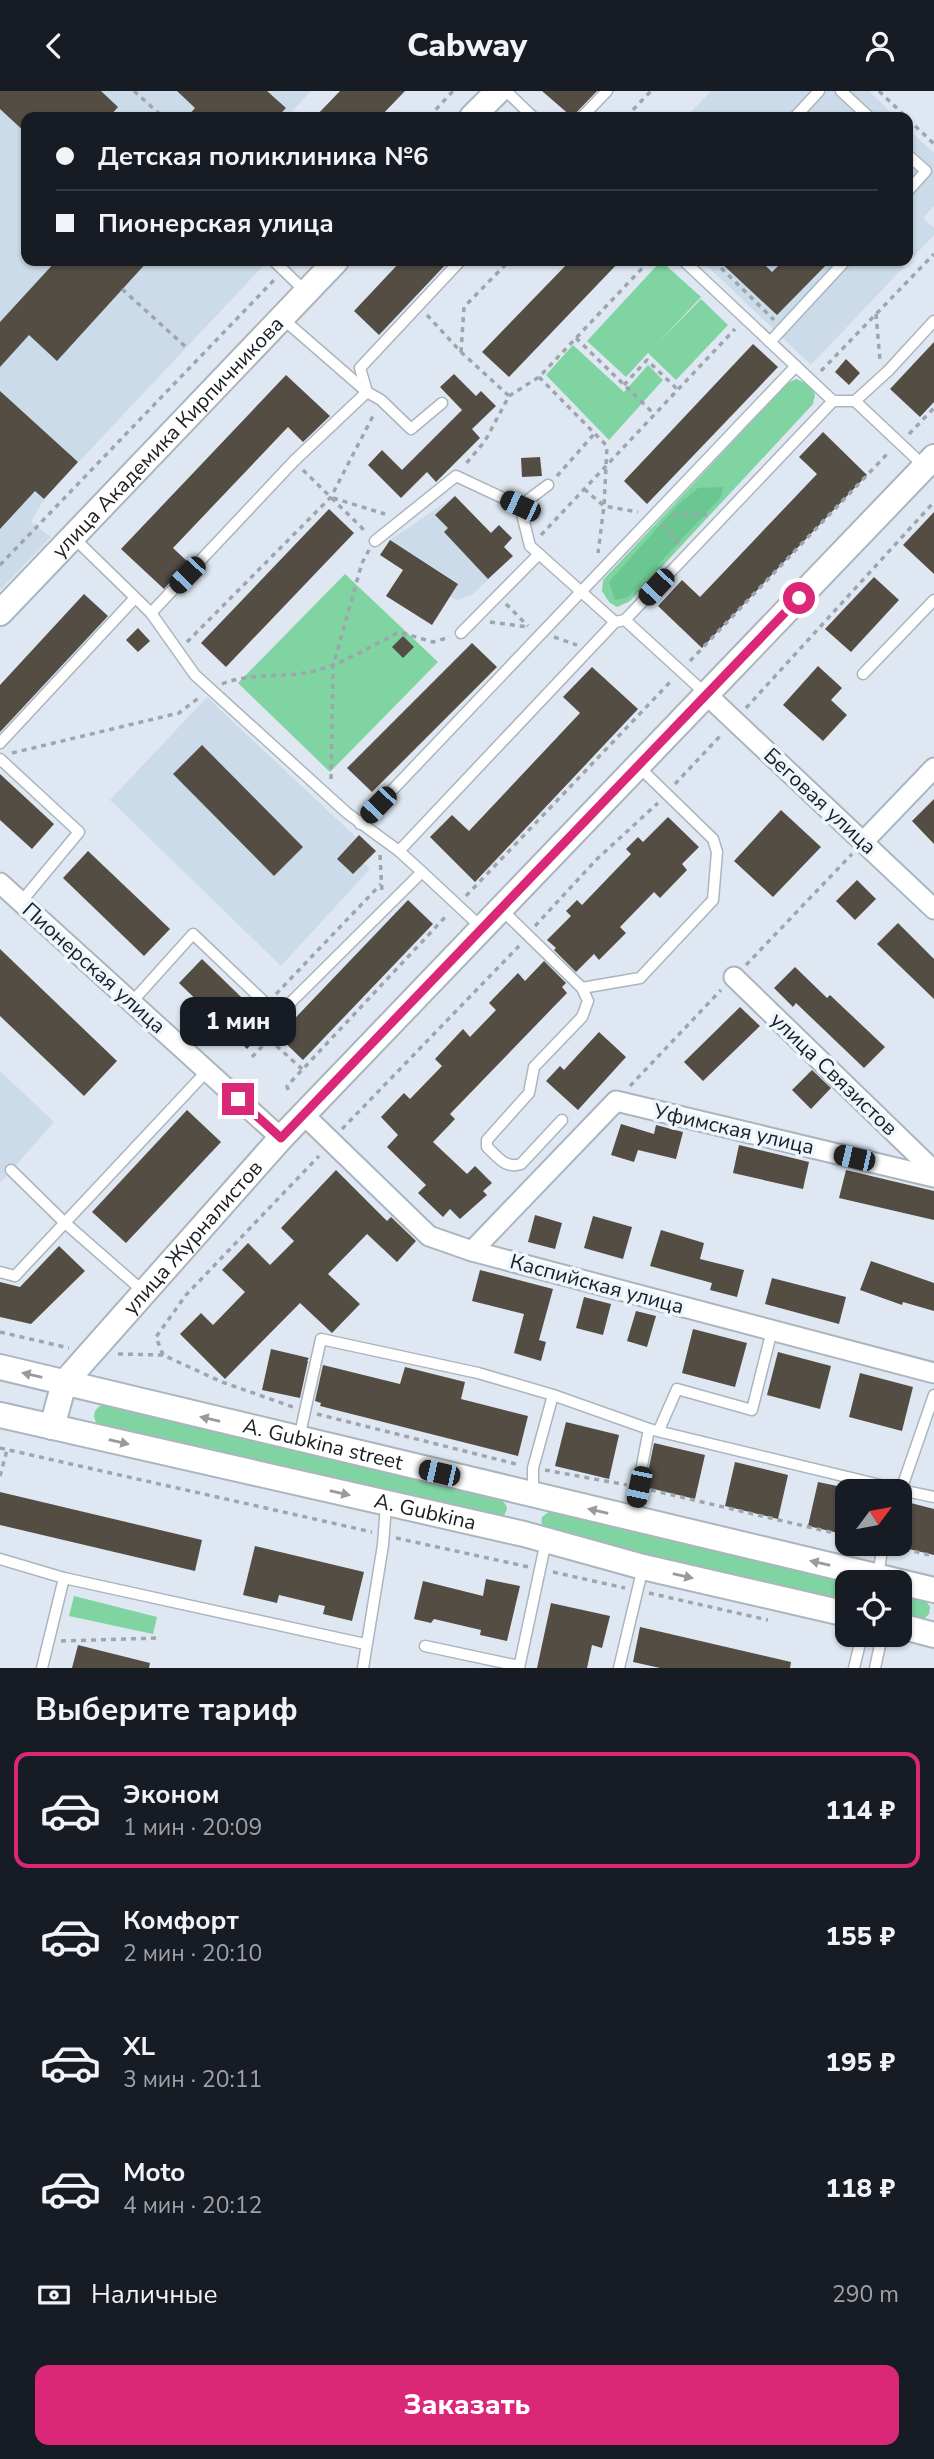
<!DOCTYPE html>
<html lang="ru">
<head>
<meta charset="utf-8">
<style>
	:root { --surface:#171b24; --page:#20242c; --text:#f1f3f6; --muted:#9ea1a6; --line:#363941; --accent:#db2777 }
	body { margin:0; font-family:"Nunito Sans",sans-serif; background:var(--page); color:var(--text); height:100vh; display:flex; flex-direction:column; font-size:26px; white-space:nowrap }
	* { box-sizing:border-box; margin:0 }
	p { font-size:23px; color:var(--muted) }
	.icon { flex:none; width:38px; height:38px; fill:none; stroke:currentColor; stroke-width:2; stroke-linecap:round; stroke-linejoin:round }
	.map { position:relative; height:1577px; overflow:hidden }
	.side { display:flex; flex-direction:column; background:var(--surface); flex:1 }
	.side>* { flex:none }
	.hud { position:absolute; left:21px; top:21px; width:892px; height:154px; border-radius:14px; box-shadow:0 2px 5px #0004; display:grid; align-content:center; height:154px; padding:0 35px; background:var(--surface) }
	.needle { width:46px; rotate:58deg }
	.fabs { position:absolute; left:835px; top:1388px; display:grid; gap:14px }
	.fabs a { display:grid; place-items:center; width:77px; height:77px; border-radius:14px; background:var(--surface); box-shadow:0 2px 5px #0004; font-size:35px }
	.end { position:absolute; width:32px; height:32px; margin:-16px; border:9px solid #db2777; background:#fff; box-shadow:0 0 0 4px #fff }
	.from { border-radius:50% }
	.bubble { position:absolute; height:49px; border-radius:14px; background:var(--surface); box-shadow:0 2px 5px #0004; font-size:23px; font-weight:800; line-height:49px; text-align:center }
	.car { position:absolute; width:21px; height:42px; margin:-21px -10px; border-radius:9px; box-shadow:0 0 5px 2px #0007; background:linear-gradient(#222 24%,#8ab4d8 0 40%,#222 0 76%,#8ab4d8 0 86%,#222 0) }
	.hud b { display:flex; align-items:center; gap:24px; height:66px; font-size:26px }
	.hud b+b { border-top:2px solid var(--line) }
	.hud i { width:18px; height:18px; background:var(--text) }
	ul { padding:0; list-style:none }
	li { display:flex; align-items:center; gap:21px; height:116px; margin:0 14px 10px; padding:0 21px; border:4px solid transparent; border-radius:14px }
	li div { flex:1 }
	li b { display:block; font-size:26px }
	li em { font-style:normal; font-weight:800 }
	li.selected { border-color:var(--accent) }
	li>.icon { width:63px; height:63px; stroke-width:1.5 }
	h2 { padding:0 35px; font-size:32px; line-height:84px }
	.pay { display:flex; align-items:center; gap:18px; height:77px; padding:0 35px; font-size:26px }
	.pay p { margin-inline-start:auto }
	.action { display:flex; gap:14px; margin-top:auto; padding:14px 35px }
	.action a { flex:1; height:80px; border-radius:14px; background:var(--accent); color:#fff; font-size:28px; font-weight:800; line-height:80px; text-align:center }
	header { display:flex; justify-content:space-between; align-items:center; height:91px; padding:0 35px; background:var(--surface); font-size:32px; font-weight:800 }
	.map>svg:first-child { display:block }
	.built { fill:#ccdbe9 }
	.green { fill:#7fd4a1 }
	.forest { fill:#6bc791 }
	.building { fill:#534d44 }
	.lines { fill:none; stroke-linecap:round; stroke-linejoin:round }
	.service-casing { stroke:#abb5be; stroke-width:13 }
	.minor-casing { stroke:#abb5be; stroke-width:23 }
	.tertiary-casing { stroke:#abb5be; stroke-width:28 }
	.path { stroke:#9ea5ad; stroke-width:3.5; stroke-dasharray:5 5; stroke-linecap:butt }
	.service { stroke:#fff; stroke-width:10 }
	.minor { stroke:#fff; stroke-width:19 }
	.tertiary { stroke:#fff; stroke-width:24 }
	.oneway { fill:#989a9c }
	.route { stroke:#db2777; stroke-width:9 }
	.labels { text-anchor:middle; stroke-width:7; stroke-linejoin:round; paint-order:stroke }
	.street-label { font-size:21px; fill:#1b1f22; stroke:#edf5fd }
</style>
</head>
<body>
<header><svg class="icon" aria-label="back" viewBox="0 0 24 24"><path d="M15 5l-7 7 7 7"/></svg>Cabway<svg class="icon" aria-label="person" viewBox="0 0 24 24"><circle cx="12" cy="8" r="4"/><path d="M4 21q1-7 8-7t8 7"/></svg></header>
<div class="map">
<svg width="934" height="1577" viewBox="0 0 934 1577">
	<rect width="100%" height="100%" fill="#dfe8f2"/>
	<g class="built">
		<path d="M0 0H311L287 26H26V170H262L265 173 44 408 31 431 51 446 0 499Z"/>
		<path d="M711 0H869L896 26H686Z"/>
		<path d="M908 38 934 62V115L923 127 934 137V144L811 274 702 170H908Z"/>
		<path d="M455 405 490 442 499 434 512 447 504 456 513 465 472 504 457 509 450 506 458 492 390 449Z"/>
		<path d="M207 606 356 746 348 756 370 778 281 875 110 709Z"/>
		<path d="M0 980 54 1031 0 1092Z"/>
	</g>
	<g class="green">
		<path d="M661 170 701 206 657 253 701 208 728 234 676 289 648 262 626 286 587 250Z"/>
		<path d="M573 254 624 301 648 274 663 289 609 349 546 284Z"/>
		<path d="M796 288 812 295 815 304 813 313 630 510 617 516 609 511 602 500 603 489 788 292Z"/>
		<path d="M345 483 438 571 330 681 238 592Z"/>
		<path d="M104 1313 500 1407 506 1414 507 1418 503 1427 99 1335C91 1327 93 1317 104 1313Z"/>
		<path d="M551 1419 857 1491H847V1514L550 1443C544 1438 540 1435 542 1426Z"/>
		<path d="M900 1501 925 1508 930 1516 929 1523 922 1530 900 1526Z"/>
		<path d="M74 1505 157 1526 153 1543 69 1525Z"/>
	</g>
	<path class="forest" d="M723 396 721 406 628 506 615 509 609 491 678 414 698 397Z"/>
	<g class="building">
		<path d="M0 0H101L118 16 109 26H26V42L0 18Z"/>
		<path d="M177 0H267L286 17 277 26H187L195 17Z"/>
		<path d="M340 0H405L380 26H315Z"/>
		<path d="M542 0H597L572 26Z"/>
		<path d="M56 170H148L57 270 29 244 0 276V231Z"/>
		<path d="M401 170H449L379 244 354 220Z"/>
		<path d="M570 170H620L509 286 482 261Z"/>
		<path d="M719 170H761L772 181 783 170H830L777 224Z"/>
		<path d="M934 251V311L920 326 890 298Z"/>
		<path d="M753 253 778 276 647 413 624 390Z"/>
		<path d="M846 268 860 282 849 294 835 281Z"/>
		<path d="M454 283 476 305 481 300 496 315 472 338 480 347 436 391 427 381 401 407 368 374 382 359 402 379 462 319 440 296Z"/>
		<path d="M286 284 330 325 303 351 288 336 173 457 188 471 164 498 121 458Z"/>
		<path d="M0 300 78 371 44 408 35 400 0 438Z"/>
		<path d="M823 341 867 384 702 557 658 515 682 489 700 506 721 484 817 383 799 366Z"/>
		<path d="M540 366 542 385 522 386 521 367Z"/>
		<path d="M455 405 491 442 499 434 512 447 504 456 513 465 488 488 444 441 448 437 435 424Z"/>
		<path d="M329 418 354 442 226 576 201 552Z"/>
		<path d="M934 421V483L903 454Z"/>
		<path d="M390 449 458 493 432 534 386 505 403 479 380 464Z"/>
		<path d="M874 486 899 509 851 561 825 538Z"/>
		<path d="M84 503 108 525 0 641V594Z"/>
		<path d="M138 537 150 550 138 561 126 549Z"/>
		<path d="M403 545 414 556 403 567 392 556Z"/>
		<path d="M472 552 497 576 372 701 347 677Z"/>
		<path d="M818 575 842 597 831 609 847 624 823 650 783 614Z"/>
		<path d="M592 576 638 618 475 791 430 746 452 724 469 740 580 622 563 606Z"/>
		<path d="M202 654 303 756 274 785 173 683Z"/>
		<path d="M0 683 54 733 32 758 0 729Z"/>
		<path d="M934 708V753L912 730Z"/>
		<path d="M781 719 821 756 773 806 734 770Z"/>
		<path d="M668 726 699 756 682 773 687 779 660 807 654 801 620 836 626 842 599 869 594 863 576 881 554 859 556 857 547 849 571 825 566 820 577 809 582 814 631 763 626 758 638 746 643 751Z"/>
		<path d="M359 744 376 760 353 783 337 768Z"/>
		<path d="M88 760 170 838 144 865 63 787Z"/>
		<path d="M857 789 876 808 855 829 836 810Z"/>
		<path d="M408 809 433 833 303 969 278 945Z"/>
		<path d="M898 832 934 868V908L877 853Z"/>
		<path d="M0 858 117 970 84 1005 0 925Z"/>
		<path d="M202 868 270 934 247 958 179 892Z"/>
		<path d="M544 870 566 892 562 896 567 902 450 1023 455 1028 433 1051 467 1083 475 1075 492 1092 483 1100 487 1104 460 1128 450 1118 443 1126 418 1102 426 1094 387 1056 398 1044 381 1026 404 1002 410 1008 442 975 435 968 463 938 470 946 496 919 489 912 518 882 525 890Z"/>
		<path d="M795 876 827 907 830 904 885 956 864 977 796 912 793 916 774 897Z"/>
		<path d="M740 916 760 935 703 990 684 971Z"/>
		<path d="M599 941 626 966 578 1019 546 990 560 975 564 979Z"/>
		<path d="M812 979 831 997 811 1018 792 999Z"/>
		<path d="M187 1019 221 1051 126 1152 92 1121Z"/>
		<path d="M621 1033 654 1043 656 1034 683 1041 676 1068 638 1059 634 1071 611 1064Z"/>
		<path d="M739 1054 809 1071 803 1098 733 1082Z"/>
		<path d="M336 1079 387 1130 391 1126 416 1150 397 1171 367 1143 328 1183 360 1213 332 1242 300 1212 225 1288 180 1243 201 1222 213 1234 245 1201 222 1179 248 1152 270 1174 294 1150 281 1137Z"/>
		<path d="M846 1079 934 1100V1129L839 1107Z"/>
		<path d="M535 1124 562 1132 555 1158 528 1151Z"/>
		<path d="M593 1125 632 1136 623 1168 584 1157Z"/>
		<path d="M661 1139 704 1152 700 1168 744 1179 737 1206 710 1199 712 1192 650 1175Z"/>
		<path d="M59 1155 85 1180 31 1233 0 1226V1191L20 1196Z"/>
		<path d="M871 1170 934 1192V1220L903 1211 902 1214 860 1199Z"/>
		<path d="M480 1179 553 1198 539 1249 546 1251 541 1270 514 1262 524 1223 472 1210Z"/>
		<path d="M772 1187 846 1206 839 1233 765 1213Z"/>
		<path d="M584 1206 611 1213 603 1244 576 1237Z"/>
		<path d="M636 1220 656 1225 647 1256 627 1250Z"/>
		<path d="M693 1238 747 1252 735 1296 682 1282Z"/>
		<path d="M271 1258 309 1267 307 1270H308L300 1307 262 1299Z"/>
		<path d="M778 1261 831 1275 820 1318 767 1304Z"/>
		<path d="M323 1274 400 1293 405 1276 465 1291 461 1308 528 1325 518 1365 320 1315 321 1312 315 1310Z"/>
		<path d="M860 1282 913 1296 902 1340 849 1326Z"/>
		<path d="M566 1331 619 1344 609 1388 555 1375Z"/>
		<path d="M654 1352 705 1364 695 1408 645 1396Z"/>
		<path d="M735 1371 788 1384 778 1428 725 1415Z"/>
		<path d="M818 1391 847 1397V1444L808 1435Z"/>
		<path d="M0 1401 202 1449 195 1480 0 1434Z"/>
		<path d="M903 1410 934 1418V1464L900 1456V1424Z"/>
		<path d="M255 1455 364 1481 352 1530 323 1523 325 1515 279 1504 277 1512 243 1504Z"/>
		<path d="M486 1488 520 1495 507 1550 480 1544 481 1539 434 1528 431 1532 414 1528 423 1490 483 1505Z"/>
		<path d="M551 1512 610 1525 602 1557 592 1554 587 1577H537Z"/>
		<path d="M640 1536 791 1571 790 1577H660L633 1571Z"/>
		<path d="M78 1554 150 1572 149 1577H72Z"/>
	</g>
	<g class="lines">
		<g class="service-casing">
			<g id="service">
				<path d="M506 0 533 26"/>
				<path d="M841 0 869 26"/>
				<path d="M582 26 607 0"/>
				<path d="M795 26 819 0"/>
				<path d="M908 64 926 80 908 100"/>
				<path d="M274 170 306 201"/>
				<path d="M684 170 833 310H855L924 375"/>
				<path d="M770 251 845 170"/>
				<path d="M855 310 888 280 934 230"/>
				<path d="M442 312 411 338 381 309 367 301 360 277 460 170"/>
				<path d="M520 415 548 394"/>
				<path d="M73 446 151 522 294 370 367 301 283 228"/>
				<path d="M375 450 456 385 520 415 530 455 539 463"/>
				<path d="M151 522 195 584 347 722 399 760 422 781"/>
				<path d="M461 542 539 463 615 531"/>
				<path d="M863 583 934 509"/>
				<path d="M706 603 625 529 833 310"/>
				<path d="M0 652 134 508"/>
				<path d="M0 668 79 741 21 811"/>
				<path d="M360 733 796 275"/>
				<path d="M399 760 615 531 625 529"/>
				<path d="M501 818 582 897 588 910 582 926 534 976 529 1002 487 1049V1056C498 1066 505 1078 521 1073L562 1029"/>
				<path d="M582 897 640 887 713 809 717 761 713 748 638 675"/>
				<path d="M131 912 193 843 278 924 422 781 481 836"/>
				<path d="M11 1079 64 1131 144 1201"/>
				<path d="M0 1181 15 1185 207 980"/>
				<path d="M659 1339 677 1298 752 1319 772 1239"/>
				<path d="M299 1347 321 1248 478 1282 553 1304 649 1338 901 1399 934 1304"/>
				<path d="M900 1401 901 1399 934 1406"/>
				<path d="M533 1402V1377L553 1304"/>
				<path d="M632 1427 649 1338"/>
				<path d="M0 1468 64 1487 365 1553"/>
				<path d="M878 1485 883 1452"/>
				<path d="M425 1555 519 1575"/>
				<path d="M42 1577 64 1487"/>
				<path d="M363 1577 383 1454 386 1414"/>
				<path d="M519 1577 546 1450"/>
				<path d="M619 1577 643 1476"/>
				<path d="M854 1577 862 1544"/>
				<path d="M875 1577 880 1554"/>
			</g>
		</g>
		<g class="minor-casing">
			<g id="minor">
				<path d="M706 603 934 818"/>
				<path d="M863 751 934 677"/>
				<path d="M0 792 281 1047"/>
				<path d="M734 886 934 1080"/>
				<path d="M304 1024 429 1145 472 1160 934 1282"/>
				<path d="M472 1160 616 1010 934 1086"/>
			</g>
		</g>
		<g class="tertiary-casing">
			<g id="tertiary">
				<path d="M472 26 498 0"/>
				<path id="s1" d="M0 522 336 170"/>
				<path id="s2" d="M0 1276 934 1499"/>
				<path id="s3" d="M0 1324 524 1443 643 1476 847 1523"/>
				<path id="s4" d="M52 1336 64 1292 281 1047 934 366"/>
				<path d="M900 1535 934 1544"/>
			</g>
		</g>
		<g class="path">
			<path d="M134 0 163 26"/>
			<path d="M879 0 906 26"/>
			<path d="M429 26 453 0"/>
			<path d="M626 26 651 0"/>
			<path d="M908 28 934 53"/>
			<path d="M714 170 774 229"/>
			<path d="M122 198 187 257"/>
			<path d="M876 223 880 270"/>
			<path d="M427 224 461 261 509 305 485 350 464 375"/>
			<path d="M576 247 654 323"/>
			<path d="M461 261 464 216 509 170"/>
			<path d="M821 280 934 163"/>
			<path d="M539 286 607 355 604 415 598 462"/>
			<path d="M624 294 647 269 677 298"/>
			<path d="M509 305 539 286 649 170"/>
			<path d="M909 343 934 317"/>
			<path d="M303 379 367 442"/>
			<path d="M557 385 595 342"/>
			<path d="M584 398 604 415 638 421"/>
			<path d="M333 407 385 423"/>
			<path d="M673 424H707"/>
			<path d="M663 434 679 452"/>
			<path d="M541 444 735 238"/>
			<path d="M0 474 275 188"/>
			<path d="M506 513 528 535"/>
			<path d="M490 531 528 536"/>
			<path d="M554 546 577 554"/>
			<path d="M187 551 331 406 375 321"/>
			<path d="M690 570 890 360"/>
			<path d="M222 593C246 583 273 586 298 583 335 578 366 558 399 541L433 551 450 546"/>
			<path d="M746 617 934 411"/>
			<path d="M12 662 179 622 201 605"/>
			<path d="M331 688 333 575 362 472 369 459"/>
			<path d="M675 693 722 643"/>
			<path d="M380 764 382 802"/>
			<path d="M466 805 673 588"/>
			<path d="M535 835 597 768 658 712"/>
			<path d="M746 874 852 763"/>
			<path d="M276 903 381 793"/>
			<path d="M269 948 302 978"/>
			<path d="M252 966 269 948 274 936"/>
			<path d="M630 995 721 899"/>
			<path d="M288 999 287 995 448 823"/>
			<path d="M342 1038 519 855"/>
			<path d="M0 1241 69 1257"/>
			<path d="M118 1263 163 1264 222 1291 293 1316"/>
			<path d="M163 1264 156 1246 186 1204 319 1065"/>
			<path d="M317 1323 520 1374"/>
			<path d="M0 1357 372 1441"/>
			<path d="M545 1379 627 1394"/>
			<path d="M0 1385 7 1359"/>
			<path d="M651 1399 847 1445"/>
			<path d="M396 1447 529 1476"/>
			<path d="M895 1456 934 1465"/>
			<path d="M553 1481 625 1497"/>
			<path d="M649 1502 768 1529"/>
			<path d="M61 1550 159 1547"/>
		</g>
		<use href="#service" class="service"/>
		<use href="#minor" class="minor"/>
		<use href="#tertiary" class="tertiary"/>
	</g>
	<defs><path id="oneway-solid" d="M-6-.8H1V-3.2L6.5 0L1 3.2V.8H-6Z" transform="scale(1.75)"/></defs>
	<g class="oneway">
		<use href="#oneway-solid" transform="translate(32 1284) rotate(-167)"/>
		<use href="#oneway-solid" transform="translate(210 1328) rotate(-167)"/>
		<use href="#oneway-solid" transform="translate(119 1351) rotate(13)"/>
		<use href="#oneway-solid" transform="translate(340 1402) rotate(13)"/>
		<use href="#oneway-solid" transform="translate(598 1420) rotate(-167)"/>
		<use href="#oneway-solid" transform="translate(820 1472) rotate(-167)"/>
		<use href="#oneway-solid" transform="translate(683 1485) rotate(13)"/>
	</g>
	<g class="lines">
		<path class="route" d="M238 1008 281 1047 799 507"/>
	</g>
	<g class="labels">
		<g class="street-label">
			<text dy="7" stroke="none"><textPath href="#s1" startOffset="243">улица Академика Кирпичникова</textPath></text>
			<text transform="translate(820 710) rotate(43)" y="7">Беговая улица</text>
			<text transform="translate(94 877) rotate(42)" y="7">Пионерская улица</text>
			<text transform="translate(834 983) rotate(44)" y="7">улица Связистов</text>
			<text transform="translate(734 1038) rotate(13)" y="7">Уфимская улица</text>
			<text dy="7" stroke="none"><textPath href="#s4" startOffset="240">улица Журналистов</textPath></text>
			<text transform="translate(597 1193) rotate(15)" y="7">Каспийская улица</text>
			<text dy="7" stroke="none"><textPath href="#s2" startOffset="332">A. Gubkina street</textPath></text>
			<text dy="7" stroke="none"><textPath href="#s3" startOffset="436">A. Gubkina</textPath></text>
		</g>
	</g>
</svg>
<div class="fabs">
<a><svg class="needle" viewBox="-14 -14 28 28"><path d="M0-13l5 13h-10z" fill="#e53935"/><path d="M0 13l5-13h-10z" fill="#9ea1a6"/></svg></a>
<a><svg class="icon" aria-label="locate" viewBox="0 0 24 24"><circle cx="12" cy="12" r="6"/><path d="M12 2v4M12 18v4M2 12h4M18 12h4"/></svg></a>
</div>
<i class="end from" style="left:799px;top:507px"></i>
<i class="end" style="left:238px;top:1008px"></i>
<div class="bubble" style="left:180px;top:906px;width:116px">1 мин</div>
<i class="car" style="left:520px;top:415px;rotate:295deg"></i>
<i class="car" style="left:187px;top:484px;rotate:224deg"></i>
<i class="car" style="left:656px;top:496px;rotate:223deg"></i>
<i class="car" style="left:378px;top:714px;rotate:224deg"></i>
<i class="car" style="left:854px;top:1067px;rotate:283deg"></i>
<i class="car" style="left:439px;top:1382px;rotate:283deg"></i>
<i class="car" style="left:639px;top:1396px;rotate:192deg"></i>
<div class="hud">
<b><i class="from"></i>Детская поликлиника №6</b>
<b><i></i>Пионерская улица</b>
</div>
</div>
<section class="side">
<h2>Выберите тариф</h2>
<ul>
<li class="selected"><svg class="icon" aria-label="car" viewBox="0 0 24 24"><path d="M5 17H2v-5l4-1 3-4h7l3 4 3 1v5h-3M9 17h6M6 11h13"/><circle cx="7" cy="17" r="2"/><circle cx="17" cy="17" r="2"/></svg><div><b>Эконом</b><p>1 мин · 20:09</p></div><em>114 ₽</em></li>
<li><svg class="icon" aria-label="car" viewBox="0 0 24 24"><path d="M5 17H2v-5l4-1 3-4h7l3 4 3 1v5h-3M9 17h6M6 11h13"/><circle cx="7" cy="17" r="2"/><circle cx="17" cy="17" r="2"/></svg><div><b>Комфорт</b><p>2 мин · 20:10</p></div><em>155 ₽</em></li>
<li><svg class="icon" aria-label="car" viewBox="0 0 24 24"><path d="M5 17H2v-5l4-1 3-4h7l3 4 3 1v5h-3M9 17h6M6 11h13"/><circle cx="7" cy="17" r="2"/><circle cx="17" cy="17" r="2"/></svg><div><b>XL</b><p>3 мин · 20:11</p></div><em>195 ₽</em></li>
<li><svg class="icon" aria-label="car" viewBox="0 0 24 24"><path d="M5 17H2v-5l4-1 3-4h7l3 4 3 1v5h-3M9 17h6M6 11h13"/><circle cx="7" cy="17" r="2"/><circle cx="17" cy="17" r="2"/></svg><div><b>Moto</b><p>4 мин · 20:12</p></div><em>118 ₽</em></li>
</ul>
<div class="pay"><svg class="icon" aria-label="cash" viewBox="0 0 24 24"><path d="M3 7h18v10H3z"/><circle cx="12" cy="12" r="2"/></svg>Наличные<p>290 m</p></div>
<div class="action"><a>Заказать</a></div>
</section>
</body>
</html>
